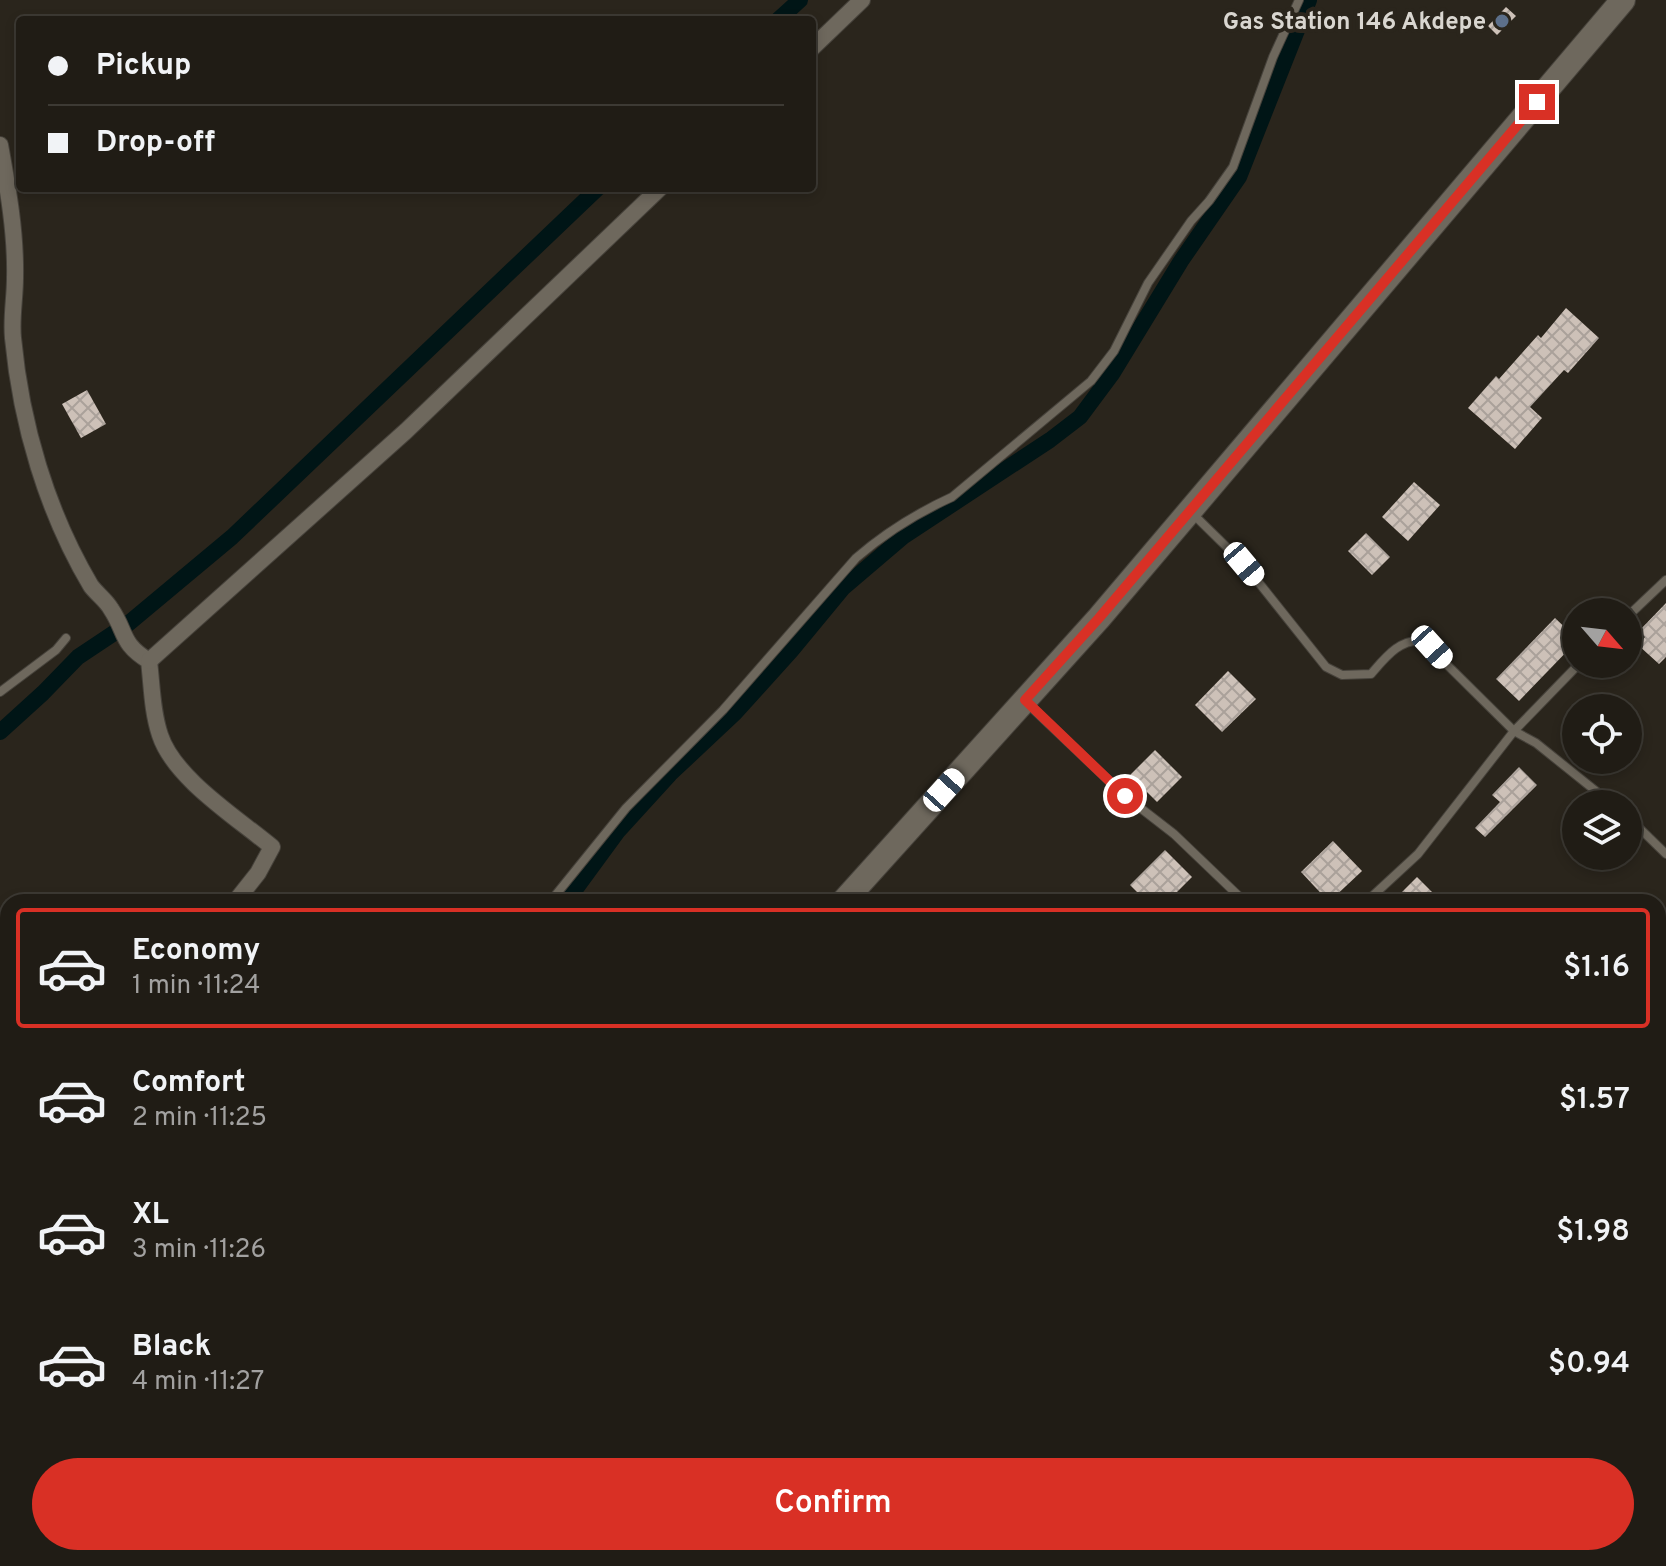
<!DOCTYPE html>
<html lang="en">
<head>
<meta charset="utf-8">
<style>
	:root { --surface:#201c15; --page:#2d2922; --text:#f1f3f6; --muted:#a2a1a0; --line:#3d3a34; --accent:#d93025 }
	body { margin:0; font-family:Overpass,sans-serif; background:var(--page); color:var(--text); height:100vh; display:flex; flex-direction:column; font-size:30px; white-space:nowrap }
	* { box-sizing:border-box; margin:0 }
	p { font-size:26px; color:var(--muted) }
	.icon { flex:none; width:44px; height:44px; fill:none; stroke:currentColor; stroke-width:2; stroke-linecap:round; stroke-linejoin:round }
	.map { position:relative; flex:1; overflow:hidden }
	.details { position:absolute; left:0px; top:894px; width:1666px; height:672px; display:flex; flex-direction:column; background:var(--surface); border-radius:24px 24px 0 0; box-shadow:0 4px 12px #0003,0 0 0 2px var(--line) }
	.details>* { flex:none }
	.banner { position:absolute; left:16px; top:16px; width:800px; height:176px; border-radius:8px; box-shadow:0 4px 12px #0003,0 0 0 2px var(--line); display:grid; align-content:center; height:176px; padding:0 32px; background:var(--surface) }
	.needle { width:52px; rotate:118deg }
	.buttons { position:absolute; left:1562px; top:598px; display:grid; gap:16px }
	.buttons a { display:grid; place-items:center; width:80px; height:80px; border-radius:50%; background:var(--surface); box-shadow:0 4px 12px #0003,0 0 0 2px var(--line); font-size:40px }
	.end { position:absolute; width:36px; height:36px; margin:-18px; border:10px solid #d93025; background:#fff; box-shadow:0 0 0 4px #fff }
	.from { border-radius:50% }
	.car { position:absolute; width:24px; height:48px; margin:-24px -12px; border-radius:10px; box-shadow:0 0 6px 2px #0007; background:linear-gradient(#fff 24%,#345 0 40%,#fff 0 76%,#345 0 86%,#fff 0) }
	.banner b { display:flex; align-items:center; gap:28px; height:76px; font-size:30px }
	.banner b+b { border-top:2px solid var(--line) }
	.banner i { width:20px; height:20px; background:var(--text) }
	ul { padding:14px 0 0; list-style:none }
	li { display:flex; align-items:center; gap:24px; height:120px; margin:0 16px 12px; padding:0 16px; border:4px solid transparent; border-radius:8px }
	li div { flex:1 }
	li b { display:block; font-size:30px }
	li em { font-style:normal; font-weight:600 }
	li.current { border-color:var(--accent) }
	li>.icon { width:72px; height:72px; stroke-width:1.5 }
	.button { display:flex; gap:16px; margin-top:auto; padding:16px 32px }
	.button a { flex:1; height:92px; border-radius:48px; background:var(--accent); color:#fff; font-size:32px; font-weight:600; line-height:92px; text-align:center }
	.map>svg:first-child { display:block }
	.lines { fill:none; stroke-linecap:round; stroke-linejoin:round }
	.canal { stroke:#001516; stroke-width:16 }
	.building { fill:url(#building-cross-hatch) }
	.service-casing { stroke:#46423b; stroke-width:10 }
	.minor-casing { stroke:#46423b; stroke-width:18 }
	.secondary-casing { stroke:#46423b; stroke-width:26 }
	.service { stroke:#6e685d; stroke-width:8 }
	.minor { stroke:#6e685d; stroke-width:16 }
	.secondary { stroke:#6e685d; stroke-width:24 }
	.route { stroke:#d93025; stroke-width:10 }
	.service-dot { fill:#5c6f8a; stroke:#2a251c; stroke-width:3 }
	.labels { text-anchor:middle; stroke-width:8; stroke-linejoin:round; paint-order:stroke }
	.poi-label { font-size:24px; font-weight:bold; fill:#d9d6d0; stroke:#2a251c; text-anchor:end }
</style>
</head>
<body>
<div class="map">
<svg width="1666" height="1566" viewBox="0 0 1666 1566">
	<defs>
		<pattern id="building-cross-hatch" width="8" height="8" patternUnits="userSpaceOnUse" patternTransform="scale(2)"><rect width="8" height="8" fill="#cdc1b8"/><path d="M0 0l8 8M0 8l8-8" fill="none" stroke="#aaa19a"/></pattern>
	</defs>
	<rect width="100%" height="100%" fill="#2a251c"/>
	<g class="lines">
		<g class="canal">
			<path d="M778 20 800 0"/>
			<path d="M0 732 43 693 78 657 129 623 232 537 598 188"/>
			<path d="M566 902 618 831 670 774 735 713 791 651 843 588 904 536 1050 440 1080 417 1112 374 1181 261 1239 177 1309 0"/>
			<path d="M0 1482 8 1472"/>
		</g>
	</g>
	<g class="building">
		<path d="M1506 7 1516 16 1497 35 1488 26Z"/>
		<path d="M1566 308 1599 338 1568 373 1564 370 1530 407 1542 418 1515 449 1468 408 1496 376 1499 379 1538 335 1541 338Z"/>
		<path d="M87 390 106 424 81 438 62 404Z"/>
		<path d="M1414 482 1440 505 1408 541 1382 517Z"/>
		<path d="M1366 533 1390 557 1372 575 1348 551Z"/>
		<path d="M1666 603V657L1659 664 1638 645 1645 637 1639 631Z"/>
		<path d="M1555 618 1576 638V642L1519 701 1496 679Z"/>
		<path d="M1228 671 1256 699 1222 732 1195 705Z"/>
		<path d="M1155 750 1182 777 1157 802 1130 775Z"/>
		<path d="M1519 767 1537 785 1485 837 1475 828 1500 802 1492 795Z"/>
		<path d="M1333 841 1362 871 1329 902 1301 872Z"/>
		<path d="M1165 850 1192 877 1167 902H1147L1130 885Z"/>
		<path d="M1417 877 1436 896 1430 902H1392Z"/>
	</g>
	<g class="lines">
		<g class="service-casing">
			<g id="service">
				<path d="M1193 514 1244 564 1326 667 1342 675 1371 674C1385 658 1400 638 1423 641L1514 731 1536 743 1612 804"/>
				<path d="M1628 616 1666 580"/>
				<path d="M0 692 56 650 66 638"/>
				<path d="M1028 704 1125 796 1174 834 1245 902"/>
				<path d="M1628 817 1666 854"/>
				<path d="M550 902 626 808 723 710 856 558C885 533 917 513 952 497L1091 381 1114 351 1148 283 1191 221 1209 201 1233 167 1273 57 1299 0"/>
				<path d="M1366 902 1418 854 1514 731 1579 664"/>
				<path d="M0 1462 8 1452"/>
				<path d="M1122 1566 1130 1558"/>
			</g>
		</g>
		<g class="minor-casing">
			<g id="minor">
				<path d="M812 48 862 0"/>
				<path d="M0 145C8 189 16 233 15 278 15 298 11 318 13 338 21 424 47 512 91 586 97 594 106 600 111 609 127 633 120 643 149 661 152 686 152 711 160 735 174 778 236 817 272 847L258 873 235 902"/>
				<path d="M149 661 406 431 660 188"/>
				<path d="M0 1205 8 1196"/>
				<path d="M969 1558 977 1566"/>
				<path d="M385 1566 432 1558"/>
			</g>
		</g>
		<g class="secondary-casing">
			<g id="secondary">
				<path d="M843 902 1099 618 1623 0"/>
				<path d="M133 1566 142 1558"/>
			</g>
		</g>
		<use href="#service" class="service"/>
		<use href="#minor" class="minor"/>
		<use href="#secondary" class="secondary"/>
	</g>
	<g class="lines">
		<path class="route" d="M1125 796 1025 700 1099 618 1537 102"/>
	</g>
	<circle class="service-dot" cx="1502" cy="21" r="8"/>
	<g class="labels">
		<g class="poi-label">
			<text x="1486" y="29">Gas Station 146 Akdepe</text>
		</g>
	</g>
</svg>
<div class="buttons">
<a><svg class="needle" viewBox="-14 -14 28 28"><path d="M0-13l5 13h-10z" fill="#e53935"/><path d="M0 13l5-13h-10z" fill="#a2a1a0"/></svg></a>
<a><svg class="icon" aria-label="locate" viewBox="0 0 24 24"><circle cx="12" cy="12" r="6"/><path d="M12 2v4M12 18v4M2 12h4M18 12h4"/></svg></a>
<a><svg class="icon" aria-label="layers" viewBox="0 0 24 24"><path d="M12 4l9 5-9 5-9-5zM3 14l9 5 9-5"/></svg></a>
</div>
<i class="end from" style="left:1125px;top:796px"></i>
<i class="end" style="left:1537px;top:102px"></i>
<i class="car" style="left:1244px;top:564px;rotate:140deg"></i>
<i class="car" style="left:1432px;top:647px;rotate:138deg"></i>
<i class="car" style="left:944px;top:790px;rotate:42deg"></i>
<div class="banner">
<b><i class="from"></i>Pickup</b>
<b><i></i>Drop-off</b>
</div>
<section class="details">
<ul>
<li class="current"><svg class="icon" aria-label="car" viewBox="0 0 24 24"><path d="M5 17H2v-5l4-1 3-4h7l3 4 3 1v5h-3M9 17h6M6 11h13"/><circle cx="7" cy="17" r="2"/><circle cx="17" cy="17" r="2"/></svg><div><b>Economy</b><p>1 min · 11:24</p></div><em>$1.16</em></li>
<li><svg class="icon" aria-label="car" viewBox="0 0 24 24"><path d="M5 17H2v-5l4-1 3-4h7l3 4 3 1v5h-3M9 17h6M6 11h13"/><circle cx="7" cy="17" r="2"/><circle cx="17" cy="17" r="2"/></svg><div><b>Comfort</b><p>2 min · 11:25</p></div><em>$1.57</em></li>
<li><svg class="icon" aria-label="car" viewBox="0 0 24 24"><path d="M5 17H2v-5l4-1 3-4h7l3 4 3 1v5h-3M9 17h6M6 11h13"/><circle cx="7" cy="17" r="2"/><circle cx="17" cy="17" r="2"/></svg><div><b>XL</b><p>3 min · 11:26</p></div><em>$1.98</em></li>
<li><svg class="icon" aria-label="car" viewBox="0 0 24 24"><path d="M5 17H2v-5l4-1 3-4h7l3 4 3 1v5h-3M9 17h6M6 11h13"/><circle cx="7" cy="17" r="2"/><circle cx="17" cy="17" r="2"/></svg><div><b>Black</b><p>4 min · 11:27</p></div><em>$0.94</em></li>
</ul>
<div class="button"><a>Confirm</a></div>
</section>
</div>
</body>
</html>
